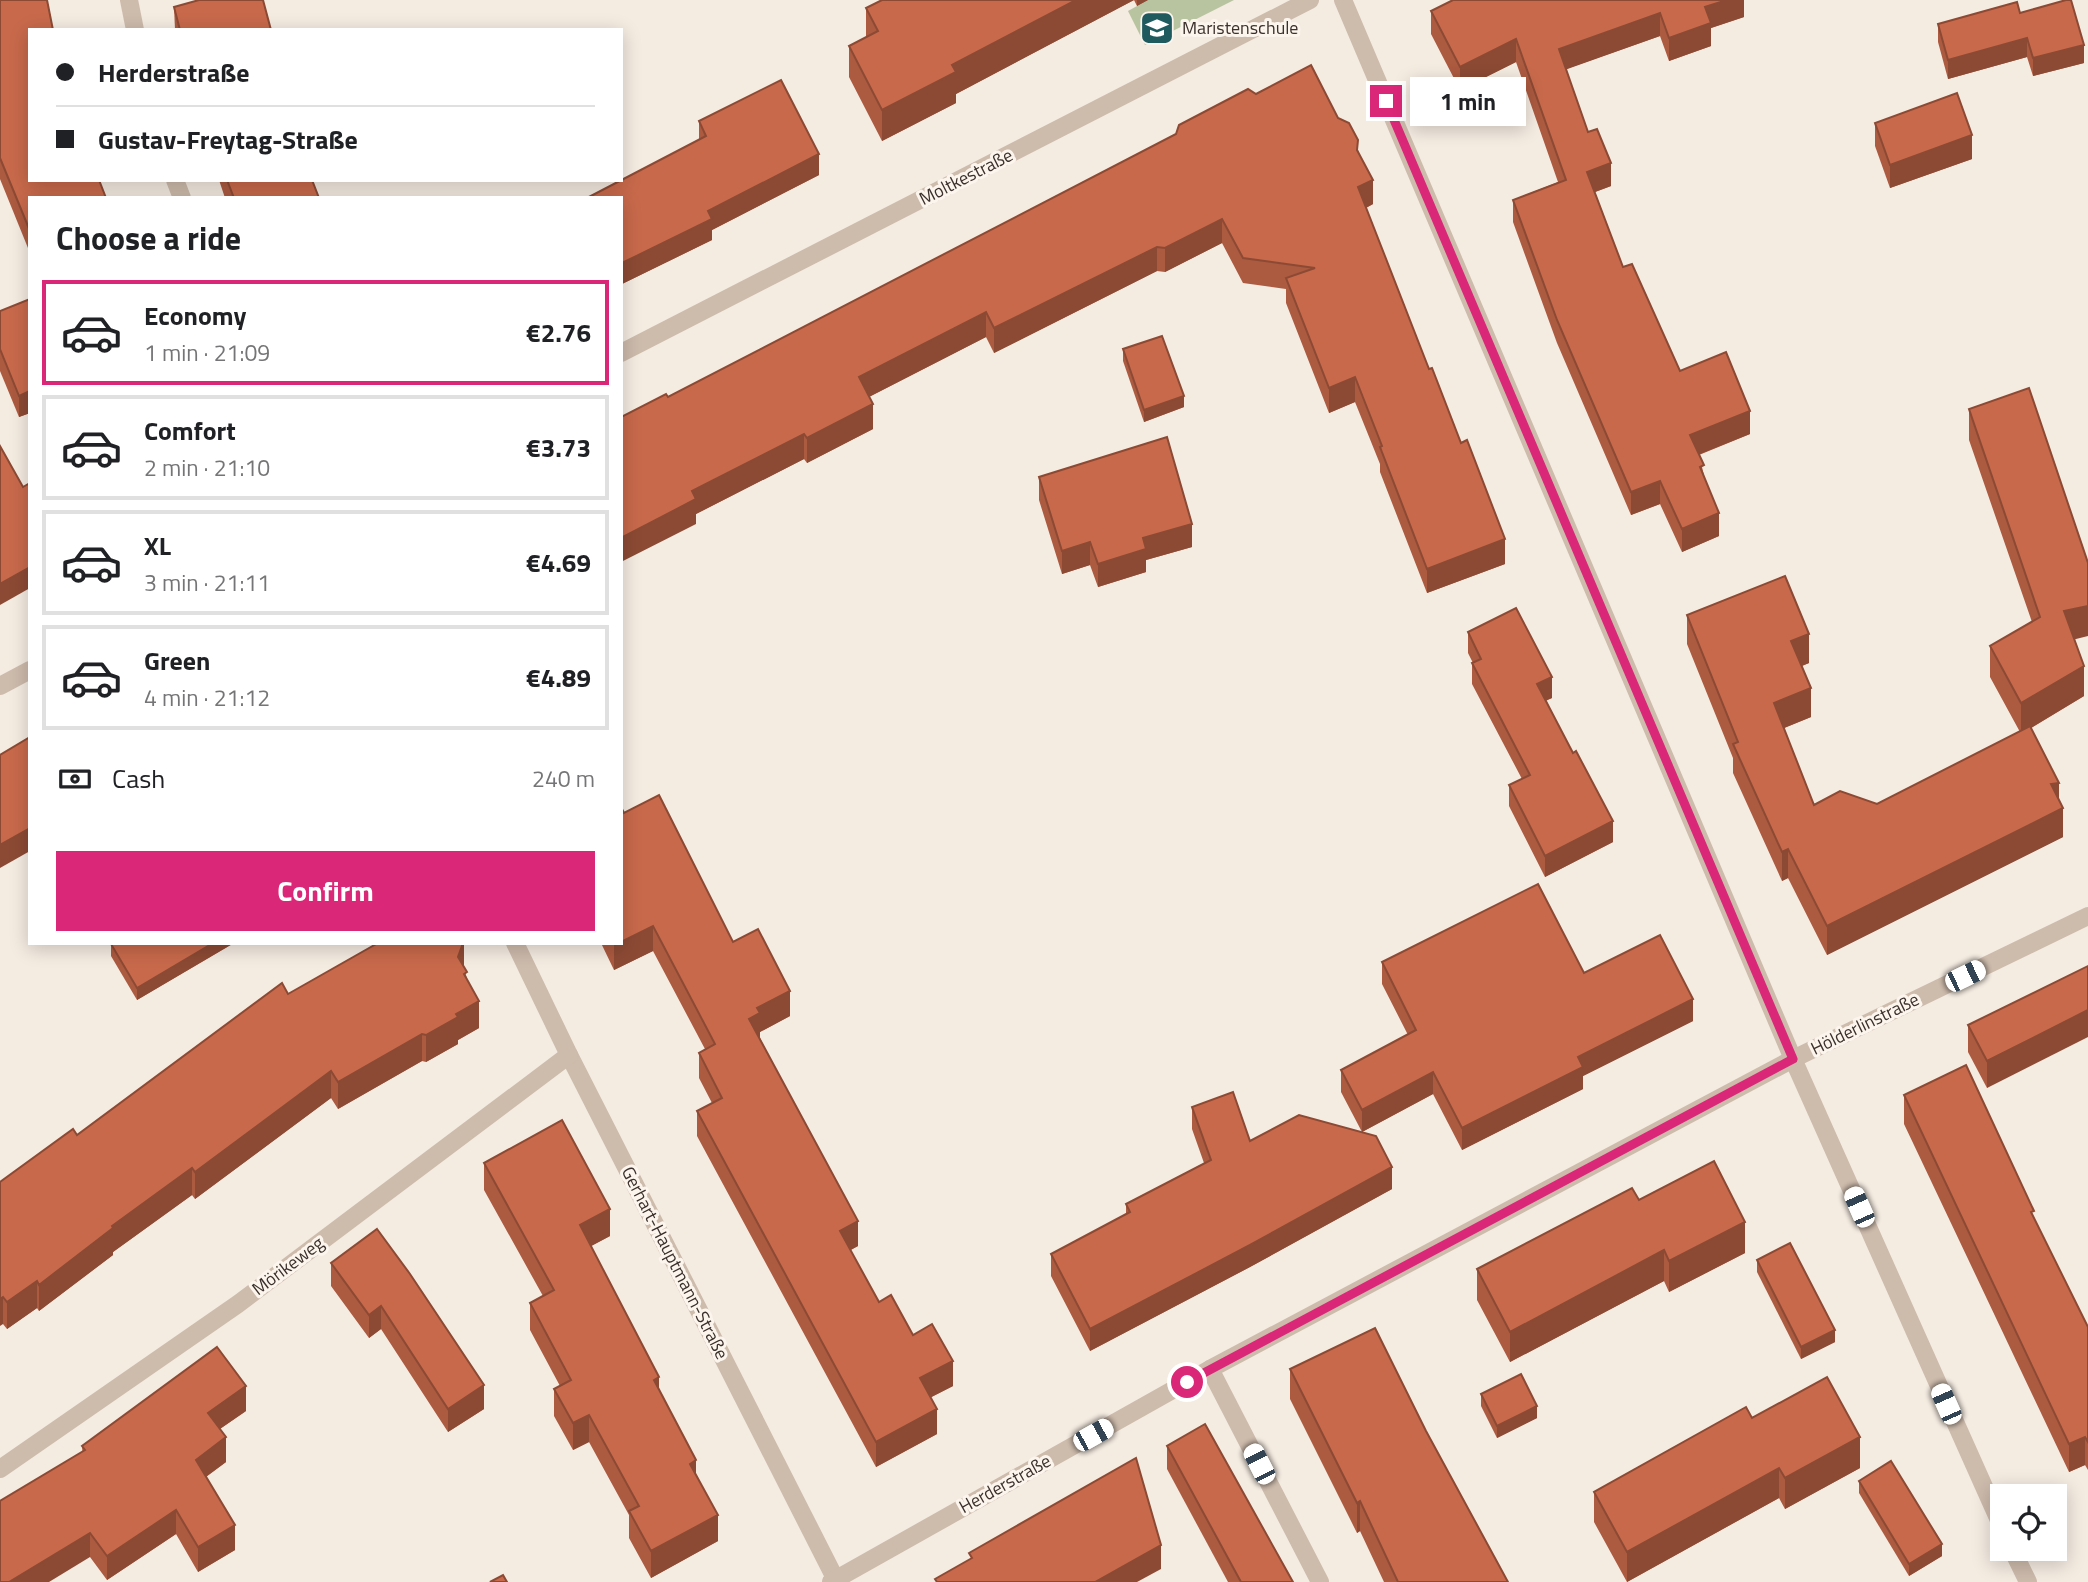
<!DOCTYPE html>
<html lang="en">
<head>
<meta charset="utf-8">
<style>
	:root { --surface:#fff; --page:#f2f2f2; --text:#202124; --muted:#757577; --line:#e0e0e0; --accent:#db2777 }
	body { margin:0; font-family:"Titillium Web",sans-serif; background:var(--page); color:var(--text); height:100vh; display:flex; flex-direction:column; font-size:26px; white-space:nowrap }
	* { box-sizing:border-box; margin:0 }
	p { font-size:23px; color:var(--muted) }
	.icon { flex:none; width:38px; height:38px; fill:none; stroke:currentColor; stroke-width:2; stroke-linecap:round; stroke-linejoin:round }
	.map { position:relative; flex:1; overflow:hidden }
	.details { position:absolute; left:28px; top:196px; width:595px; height:749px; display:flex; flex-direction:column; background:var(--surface); border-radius:0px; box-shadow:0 4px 18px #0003 }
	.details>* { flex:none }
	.banner { position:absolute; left:28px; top:28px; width:595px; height:154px; border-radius:0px; box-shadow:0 4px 18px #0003; display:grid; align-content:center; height:154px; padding:0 28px; background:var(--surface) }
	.controls { position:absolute; left:1990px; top:1484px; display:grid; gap:14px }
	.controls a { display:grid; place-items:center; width:77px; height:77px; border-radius:0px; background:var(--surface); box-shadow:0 4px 18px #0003; font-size:35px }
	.end { position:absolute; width:32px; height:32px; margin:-16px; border:9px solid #db2777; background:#fff; box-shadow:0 0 0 4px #fff }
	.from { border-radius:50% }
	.bubble { position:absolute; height:49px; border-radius:0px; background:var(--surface); box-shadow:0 4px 18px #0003; font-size:23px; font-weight:700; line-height:49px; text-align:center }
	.car { position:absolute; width:21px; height:42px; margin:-21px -10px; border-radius:9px; box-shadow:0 0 5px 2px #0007; background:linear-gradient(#fff 24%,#345 0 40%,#fff 0 76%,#345 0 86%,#fff 0) }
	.banner b { display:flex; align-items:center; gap:24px; height:66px; font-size:26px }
	.banner b+b { border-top:2px solid var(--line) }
	.banner i { width:18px; height:18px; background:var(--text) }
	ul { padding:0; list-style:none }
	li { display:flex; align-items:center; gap:21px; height:105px; margin:0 14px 10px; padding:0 14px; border:4px solid var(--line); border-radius:0px }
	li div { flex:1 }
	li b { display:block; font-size:26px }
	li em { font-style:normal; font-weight:700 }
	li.on { border-color:var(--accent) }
	li>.icon { width:63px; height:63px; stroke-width:1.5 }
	h2 { padding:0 28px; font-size:32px; line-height:84px }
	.pay { display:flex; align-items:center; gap:18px; height:77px; padding:0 28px; font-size:26px }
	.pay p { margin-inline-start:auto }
	.primary-button { display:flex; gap:14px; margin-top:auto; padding:14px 28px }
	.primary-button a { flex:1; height:80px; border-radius:0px; background:var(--accent); color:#fff; font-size:28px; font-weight:700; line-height:80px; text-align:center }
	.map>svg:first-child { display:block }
	.green { fill:#b8c4a0 }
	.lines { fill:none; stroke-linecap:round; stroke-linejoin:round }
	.minor { stroke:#cdbbac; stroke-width:18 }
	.wall { fill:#ac5a40 }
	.shaded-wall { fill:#8c4a34 }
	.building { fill:#c8694b; stroke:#8c4a34; stroke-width:2 }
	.route { stroke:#db2777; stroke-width:9 }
	.labels { text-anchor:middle; stroke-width:6; stroke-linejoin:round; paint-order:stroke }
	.poi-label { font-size:18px; fill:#3b302b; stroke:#fbf5ee; text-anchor:start }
	.street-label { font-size:18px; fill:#3b302b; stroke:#fbf5ee }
</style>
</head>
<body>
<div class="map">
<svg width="2088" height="1582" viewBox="0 0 2088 1582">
	<rect width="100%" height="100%" fill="#f4ebe1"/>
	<path class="green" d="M1148 0H1234L1145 45 1128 11Z"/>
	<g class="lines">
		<g class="minor">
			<path d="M129 0 135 30"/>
			<path d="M1343 0 1793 1059 2002 1527"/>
			<path d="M175 180 182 198"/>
			<path d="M621 353 1310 0"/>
			<path d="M0 686 30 670"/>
			<path d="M515 943 569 1055 837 1582"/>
			<path d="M1210 1369 1320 1582"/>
			<path d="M0 1469 238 1304 569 1055"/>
			<path d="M2012 1549 2028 1582"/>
			<path d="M831 1582 1210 1369 1793 1059 2088 916"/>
		</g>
	</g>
	<g class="wall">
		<path d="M0 0 30 198V253L0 179Z"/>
		<path d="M882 0H1148L1137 6 1134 0 956 94V103L882 141 849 77V46L866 37V8Z"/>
		<path d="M1744 0V17L1711 28V46L1669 61 1660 36 1566 69 1588 132 1611 186 1595 192 1623 267 1680 371 1750 434 1699 455 1719 536 1682 552 1660 504 1631 515 1557 343 1513 222V200L1558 182 1516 62 1460 90 1431 34V11Z"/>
		<path d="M174 7 271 30H175Z"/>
		<path d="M2020 13 2084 63 2033 76 2027 57 1948 79 1938 42V24Z"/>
		<path d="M1256 94 1338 118 1358 150 1373 204 1366 208 1505 564 1427 593 1380 472V464L1355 402 1329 413 1286 303V289L1243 283 1222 243 1165 272 1157 271 994 353 986 337 869 397 873 429 807 463 804 459 696 514V524L668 397Z"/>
		<path d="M699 121 819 175 712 230V240L622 284 621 282V198L699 140Z"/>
		<path d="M1875 123 1972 159 1890 188 1875 146Z"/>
		<path d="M219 180H312L319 198H225Z"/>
		<path d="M30 299V413L19 417 0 371V311Z"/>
		<path d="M1123 349 1184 407 1144 422 1123 361Z"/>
		<path d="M1969 409 2074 640 2084 696 2031 728 2059 801 2063 837 1827 955 1788 878 1782 881 1733 773V758L1687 644V615L1809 663 1802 666 1811 717 1784 728 1814 805 1877 804 2020 732 1990 677V646L2032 622 1969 440Z"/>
		<path d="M1039 477 1192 547 1146 560V572L1098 587 1090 565 1062 574 1039 500Z"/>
		<path d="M1468 632 1552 698 1546 700 1613 842 1545 877 1509 806V785L1522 779 1472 684V663H1473L1468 653Z"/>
		<path d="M624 813 733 942 790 1016 760 1032V1038L858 1246 850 1250 879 1302 913 1335 953 1386 931 1397 937 1434 876 1467 697 1136V1111L712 1103 699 1078V1053L705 1049 653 951 614 970 601 943H621Z"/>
		<path d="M112 943H234L137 1000 111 956V944Z"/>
		<path d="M376 943H464V967L479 1028 458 1040V1044L426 1062 422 1061 338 1109 331 1098 195 1199 192 1195 113 1252V1255L39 1311 37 1308 7 1329 3 1324 0 1182 77 1135 288 994 376 944Z"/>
		<path d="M1382 962 1584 973 1693 1021 1583 1076V1089L1462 1150 1433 1094 1362 1132 1341 1092V1070L1408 1035 1382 984Z"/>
		<path d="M2088 966 1987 1088 1968 1052V1025Z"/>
		<path d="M1904 1095 2034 1218 2088 1327V1470L2085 1465 2069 1472 1904 1124Z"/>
		<path d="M1192 1107 1250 1141 1392 1189 1250 1267 1090 1351 1051 1276V1254L1126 1214V1204L1204 1163 1192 1129Z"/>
		<path d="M484 1163 610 1236 591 1246 659 1391 696 1475 718 1541 651 1578 629 1538V1515L589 1442 573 1450 554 1416V1389L560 1386 530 1330V1303L543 1296 484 1190Z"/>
		<path d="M1639 1200 1745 1253 1669 1292 1664 1281 1510 1362 1477 1300V1269Z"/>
		<path d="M377 1229 484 1409 448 1432 381 1329 369 1338 331 1286V1263Z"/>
		<path d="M1757 1260 1835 1342 1801 1359 1757 1272Z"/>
		<path d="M1290 1369 1426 1431 1508 1582H1384L1360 1531 1357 1533 1290 1399Z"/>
		<path d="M1481 1394 1537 1418 1497 1438 1481 1406Z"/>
		<path d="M246 1411 220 1429 226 1462 206 1477 235 1550 198 1572 176 1534 107 1580 90 1557 82 1446Z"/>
		<path d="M1752 1418 1860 1468 1785 1509 1779 1498 1627 1582 1594 1522V1492Z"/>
		<path d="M1167 1446 1293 1582H1228L1167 1469Z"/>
		<path d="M1859 1481 1942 1556 1909 1576 1859 1493Z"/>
	</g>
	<g class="shaded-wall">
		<path d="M1076 0H1134L956 94V103L882 141V110L952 65Z"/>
		<path d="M1137 0H1148L1137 6Z"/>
		<path d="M1727 0H1744V17L1711 28V46L1669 61V38L1705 7Z"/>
		<path d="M1660 13V36L1559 72V49Z"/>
		<path d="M2027 38V57L1948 79V60Z"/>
		<path d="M1516 39V62L1460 90V67Z"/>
		<path d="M2084 45V63L2033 76V58Z"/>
		<path d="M1972 135V159L1890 188V165Z"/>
		<path d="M819 154V175L712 230V240L622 284V263L708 211Z"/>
		<path d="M1611 163V186L1587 195V172Z"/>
		<path d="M1373 180V204L1358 212V187Z"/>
		<path d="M1222 219V243L1165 272V248Z"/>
		<path d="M1157 247V271L994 353V328Z"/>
		<path d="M986 312V337L859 402V377Z"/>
		<path d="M1355 377V402L1329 413V388Z"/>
		<path d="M30 391V413L19 417V396Z"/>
		<path d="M1184 396V407L1144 422V410Z"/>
		<path d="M873 404V429L807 463V438Z"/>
		<path d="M1750 411V434L1690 458V435Z"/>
		<path d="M804 434V459L696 514V524L621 562V538L692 491Z"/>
		<path d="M1660 481V504L1631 515V492Z"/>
		<path d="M1719 513V536L1682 552V529Z"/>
		<path d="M1192 524V547L1146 560V572L1098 587V564L1143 538Z"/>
		<path d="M1505 539V564L1427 593V569Z"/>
		<path d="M1090 542V565L1062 574V551Z"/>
		<path d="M30 567V588L0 605V584Z"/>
		<path d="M2088 606V636L2064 642V611Z"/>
		<path d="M1809 634V663L1791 670V641Z"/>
		<path d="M2084 666V696L2021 734V703Z"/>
		<path d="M1552 677V698L1537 705V684Z"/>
		<path d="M1811 688V717L1774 732V703Z"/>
		<path d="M2059 783V810L2063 808V837L1827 955V926L2051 784Z"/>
		<path d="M1613 821V842L1545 877V856Z"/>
		<path d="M30 828V851L0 868V845Z"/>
		<path d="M1788 849V878L1782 881V852Z"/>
		<path d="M653 926V951L614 970V945L621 943V942Z"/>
		<path d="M213 943H234L137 1000V988Z"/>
		<path d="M463 943H464V967L458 957Z"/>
		<path d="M790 991V1016L760 1032V1038L749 1019 757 1008Z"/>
		<path d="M1693 999V1021L1583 1076V1089L1462 1150V1128L1578 1057Z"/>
		<path d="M479 1001V1028L458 1040V1044L426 1062V1035L456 1014Z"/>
		<path d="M2088 1010V1037L1987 1088V1061Z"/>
		<path d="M422 1034V1061L338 1109V1082Z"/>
		<path d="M331 1071V1098L195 1199V1172Z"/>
		<path d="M1433 1072V1094L1362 1132V1110Z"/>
		<path d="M1392 1167V1189L1250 1267 1090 1351V1329Z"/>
		<path d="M192 1168V1195L113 1252V1255L39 1311V1285L112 1226Z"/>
		<path d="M610 1209V1236L580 1252V1225Z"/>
		<path d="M858 1221V1246L840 1256V1231Z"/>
		<path d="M1745 1222V1253L1669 1292V1261Z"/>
		<path d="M1664 1250V1281L1510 1362V1332Z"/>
		<path d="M37 1281V1308L7 1329V1302Z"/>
		<path d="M3 1297V1324L0 1326V1299Z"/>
		<path d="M381 1306V1329L369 1338V1315Z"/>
		<path d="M1835 1330V1342L1801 1359V1347Z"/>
		<path d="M953 1361V1386L920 1403V1378Z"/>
		<path d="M659 1377V1404L654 1380Z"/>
		<path d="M484 1385V1409L448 1432V1409Z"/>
		<path d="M246 1386V1411L208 1437V1413Z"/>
		<path d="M1537 1406V1418L1497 1438V1426Z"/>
		<path d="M937 1409V1434L876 1467V1442Z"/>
		<path d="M589 1415V1442L573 1450V1423Z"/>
		<path d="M226 1437V1462L196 1484V1460Z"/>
		<path d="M1860 1437V1468L1785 1509V1478Z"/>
		<path d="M2085 1437V1465L2069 1472V1444Z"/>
		<path d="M696 1460V1487L690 1464Z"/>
		<path d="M1779 1468V1498L1627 1582V1552Z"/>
		<path d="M1360 1501V1531L1357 1533V1503Z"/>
		<path d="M176 1510V1534L107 1580V1556Z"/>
		<path d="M718 1515V1541L651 1578V1551Z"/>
		<path d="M235 1525V1550L198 1572V1547Z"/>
		<path d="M90 1533V1557L49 1582H9Z"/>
		<path d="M1942 1544V1556L1909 1576V1564Z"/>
		<path d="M1161 1545V1569L1137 1582H1095Z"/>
	</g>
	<g class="building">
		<path d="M0 0H47L53 30H30V180H99L106 198H30V231L0 158Z"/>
		<path d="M199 0H263L271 30H180L174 7Z"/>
		<path d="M882 0H1076L952 65 956 72 882 110 849 46 878 31 866 8Z"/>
		<path d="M1453 0H1727L1705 7 1711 23 1669 38 1660 13 1559 49 1588 132 1597 129 1611 163 1587 172 1623 267 1632 264 1680 371 1726 352 1750 411 1690 435 1704 465 1700 467 1719 513 1682 529 1660 481 1631 492 1557 320 1513 200 1566 180 1516 39 1460 67 1431 11Z"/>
		<path d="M2066 0H2071L2084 45 2033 58 2027 38 1948 60 1938 24 2017 2 2020 13Z"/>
		<path d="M1311 65 1338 118 1349 123 1358 140 1357 150 1373 180 1358 187 1429 369 1432 368 1461 443 1467 440 1505 539 1427 569 1380 447 1382 446 1355 377 1329 388 1286 278 1315 268 1243 258 1222 219 1165 248 1157 247 994 328 986 312 859 377 873 404 807 438 804 434 692 491 696 499 621 538V417L666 394 668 397 1176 134 1179 125 1248 89 1256 94Z"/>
		<path d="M781 80 819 154 708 211 712 219 622 263 621 261V198H587L706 136 699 121Z"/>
		<path d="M1957 93 1972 135 1890 165 1875 123Z"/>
		<path d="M227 180H312L319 198H234Z"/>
		<path d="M30 299V391L19 396 0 349V311Z"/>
		<path d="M1162 336 1184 396 1144 410 1123 349Z"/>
		<path d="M2029 388 2088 563V606L2064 611 2084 666 2021 703 1990 646 2040 617 1969 409Z"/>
		<path d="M1167 437 1192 524 1143 538 1146 549 1098 564 1090 542 1062 551 1039 477Z"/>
		<path d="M0 446 23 487 30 483V567L0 584Z"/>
		<path d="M1785 576 1809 634 1791 641 1811 688 1774 703 1814 805 1840 791 1877 804 2030 726 2059 783 2051 784 2063 808 1827 926 1788 849 1782 852 1733 744 1738 742 1687 615Z"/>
		<path d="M1516 608 1552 677 1537 684 1573 753 1576 751 1613 821 1545 856 1509 785 1530 775 1472 663 1481 659 1468 632Z"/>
		<path d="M30 737V828L0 845V755Z"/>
		<path d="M659 795 733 942 758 929 790 991 757 1008 760 1013 749 1019 858 1221 840 1231 879 1302 891 1295 913 1335 932 1324 953 1361 920 1378 937 1409 876 1442 697 1111 722 1098 699 1053 715 1044 653 926 621 942V807L624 813Z"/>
		<path d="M1538 884 1584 973 1660 935 1693 999 1578 1057 1583 1067 1462 1128 1433 1072 1362 1110 1341 1070 1416 1030 1382 962Z"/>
		<path d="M112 943H213L137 988 111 944Z"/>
		<path d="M378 943H463L458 957 467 972 464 974 479 1001 456 1014 458 1017 426 1035 422 1034 338 1082 331 1071 195 1172 192 1168 112 1226 113 1228 39 1285 37 1281 7 1302 3 1297 0 1299V1182L73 1129 77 1135 282 983 288 994Z"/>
		<path d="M2088 966V1010L1987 1061 1968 1025Z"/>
		<path d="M1966 1065 2034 1211 2031 1212 2088 1327V1442L2085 1437 2069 1444 1904 1095Z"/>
		<path d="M1233 1092 1250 1141 1299 1115 1376 1136 1392 1167 1250 1245 1090 1329 1051 1254 1130 1212 1126 1204 1211 1160 1192 1107Z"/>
		<path d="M562 1120 610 1209 580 1225 659 1377 654 1380 696 1460 690 1464 718 1515 651 1551 629 1511 639 1506 589 1415 573 1423 554 1389 571 1380 530 1303 554 1290 484 1163Z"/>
		<path d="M1714 1161 1745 1222 1669 1261 1664 1250 1510 1332 1477 1269 1632 1188 1639 1200Z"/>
		<path d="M377 1229 410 1274 484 1385 448 1409 381 1306 369 1315 331 1263Z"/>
		<path d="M1790 1243 1835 1330 1801 1347 1757 1260Z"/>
		<path d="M1375 1328 1426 1431 1508 1582H1398L1360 1501 1357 1503 1290 1369Z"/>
		<path d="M217 1347 246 1386 208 1413 226 1437 196 1460 235 1525 198 1547 176 1510 107 1556 90 1533 9 1582H0V1501L85 1450 82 1446Z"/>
		<path d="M1521 1374 1537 1406 1497 1426 1481 1394Z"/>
		<path d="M1827 1377 1860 1437 1785 1478 1779 1468 1627 1552 1594 1492 1746 1407 1752 1418Z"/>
		<path d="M1205 1424 1293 1582H1241L1167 1446Z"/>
		<path d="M1136 1458 1161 1545 1095 1582H937L935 1579 972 1558 969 1553Z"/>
		<path d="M1891 1461 1942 1544 1909 1564 1859 1481Z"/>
		<path d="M503 1575 507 1582H490Z"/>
	</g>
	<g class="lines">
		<path class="route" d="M1187 1382 1793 1059 1386 101"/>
	</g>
	<defs>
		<g id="school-square" transform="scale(1.75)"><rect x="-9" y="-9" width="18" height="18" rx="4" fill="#1f5a5e" stroke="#fbf5ee"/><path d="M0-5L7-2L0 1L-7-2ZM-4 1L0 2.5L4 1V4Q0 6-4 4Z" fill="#fff"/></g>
	</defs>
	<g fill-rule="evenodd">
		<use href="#school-square" x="1157" y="28"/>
	</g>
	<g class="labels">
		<g class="poi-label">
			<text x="1182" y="34">Maristenschule</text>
		</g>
		<g class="street-label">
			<text transform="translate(966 177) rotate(-27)" y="6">Moltkestraße</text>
			<text transform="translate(1865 1024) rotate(-26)" y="6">Hölderlinstraße</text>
			<text transform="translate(675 1263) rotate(63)" y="6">Gerhart-Hauptmann-Straße</text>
			<text transform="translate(288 1266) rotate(-37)" y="6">Mörikeweg</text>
			<text transform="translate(1005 1484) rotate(-29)" y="6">Herderstraße</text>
		</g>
	</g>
</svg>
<div class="controls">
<a><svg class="icon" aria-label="locate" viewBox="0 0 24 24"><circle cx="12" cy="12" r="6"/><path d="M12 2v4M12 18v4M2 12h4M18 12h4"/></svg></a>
</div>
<i class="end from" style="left:1187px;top:1382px"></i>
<i class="end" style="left:1386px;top:101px"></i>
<div class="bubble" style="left:1410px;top:77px;width:116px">1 min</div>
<i class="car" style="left:1965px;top:976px;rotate:64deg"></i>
<i class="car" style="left:1859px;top:1207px;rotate:336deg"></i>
<i class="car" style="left:1946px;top:1404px;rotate:336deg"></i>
<i class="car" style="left:1093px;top:1435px;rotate:61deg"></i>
<i class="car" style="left:1259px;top:1464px;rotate:333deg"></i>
<div class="banner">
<b><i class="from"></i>Herderstraße</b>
<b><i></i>Gustav-Freytag-Straße</b>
</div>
<section class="details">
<h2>Choose a ride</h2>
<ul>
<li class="on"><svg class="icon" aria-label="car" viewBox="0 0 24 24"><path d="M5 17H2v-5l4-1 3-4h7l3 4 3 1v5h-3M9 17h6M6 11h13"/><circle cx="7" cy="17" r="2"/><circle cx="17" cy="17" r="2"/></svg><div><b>Economy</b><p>1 min · 21:09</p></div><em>€2.76</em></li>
<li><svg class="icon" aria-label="car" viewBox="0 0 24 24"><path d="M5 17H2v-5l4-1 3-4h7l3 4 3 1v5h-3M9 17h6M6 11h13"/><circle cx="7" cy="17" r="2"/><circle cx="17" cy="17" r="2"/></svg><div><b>Comfort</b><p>2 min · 21:10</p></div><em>€3.73</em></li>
<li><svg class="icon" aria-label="car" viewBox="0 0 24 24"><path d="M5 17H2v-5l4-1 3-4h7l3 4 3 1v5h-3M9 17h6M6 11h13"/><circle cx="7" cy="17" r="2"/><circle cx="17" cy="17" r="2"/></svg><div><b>XL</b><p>3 min · 21:11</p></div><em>€4.69</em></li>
<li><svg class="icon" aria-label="car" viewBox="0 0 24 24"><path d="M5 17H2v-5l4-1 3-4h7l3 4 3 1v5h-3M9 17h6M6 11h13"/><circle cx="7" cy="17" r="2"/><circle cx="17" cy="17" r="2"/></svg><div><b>Green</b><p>4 min · 21:12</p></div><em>€4.89</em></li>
</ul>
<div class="pay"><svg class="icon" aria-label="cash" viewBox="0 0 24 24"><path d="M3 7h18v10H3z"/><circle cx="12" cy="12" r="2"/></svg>Cash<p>240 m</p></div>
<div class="primary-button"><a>Confirm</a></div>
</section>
</div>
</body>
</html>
